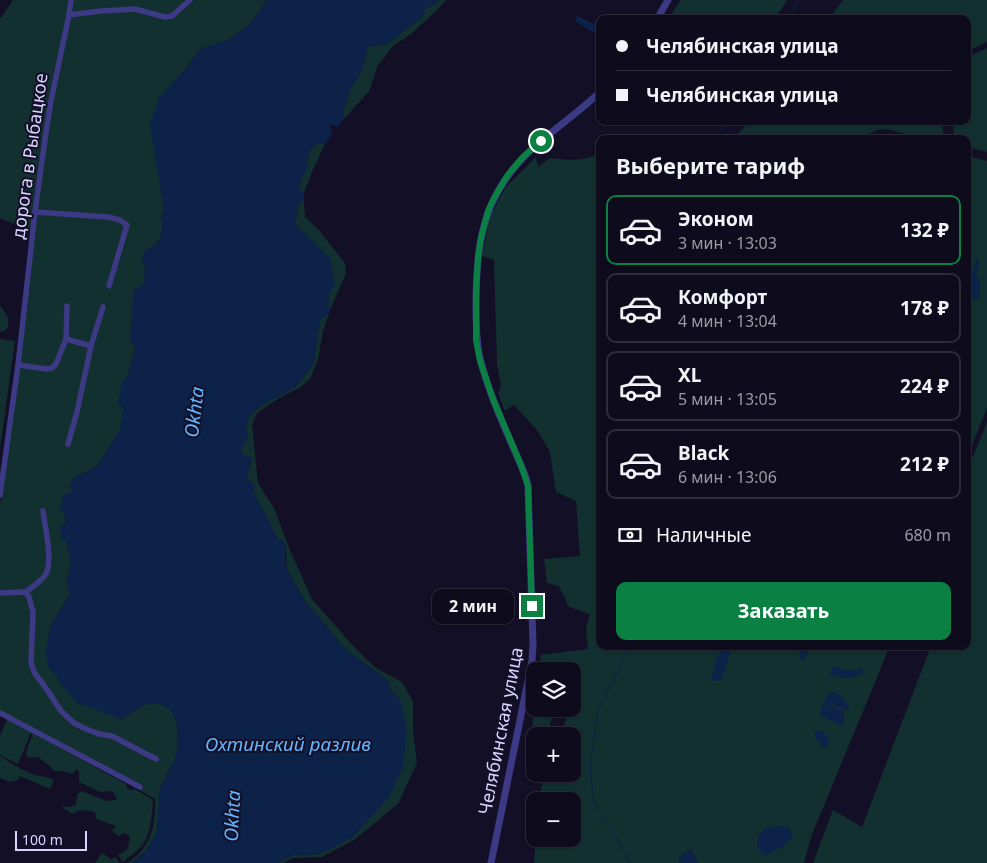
<!DOCTYPE html>
<html lang="ru">
<head>
<meta charset="utf-8">
<style>
	:root { --surface:#0e0b1c; --page:#1c1929; --text:#f1f3f6; --muted:#9b9ba3; --line:#2e2b3b; --accent:#0b8043 }
	body { margin:0; font-family:"Noto Sans",sans-serif; background:var(--page); color:var(--text); height:100vh; display:flex; flex-direction:column; font-size:19px; white-space:nowrap }
	* { box-sizing:border-box; margin:0 }
	p { font-size:16px; color:var(--muted) }
	.icon { flex:none; width:28px; height:28px; fill:none; stroke:currentColor; stroke-width:2; stroke-linecap:round; stroke-linejoin:round }
	.map { position:relative; flex:1; overflow:hidden }
	.sheet { position:absolute; left:596px; top:135px; width:375px; height:515px; display:flex; flex-direction:column; background:var(--surface); border-radius:10px; box-shadow:0 1px 4px #0004,0 0 0 1px var(--line) }
	.sheet>* { flex:none }
	.hud { position:absolute; left:596px; top:15px; width:375px; height:110px; border-radius:10px; box-shadow:0 1px 4px #0004,0 0 0 1px var(--line); display:grid; align-content:center; height:110px; padding:0 20px; background:var(--surface) }
	.controls { position:absolute; left:526px; top:662px; display:grid; gap:10px }
	.controls a { display:grid; place-items:center; width:55px; height:55px; border-radius:10px; background:var(--surface); box-shadow:0 1px 4px #0004,0 0 0 1px var(--line); font-size:25px }
	.scale { position:absolute; left:15px; bottom:12px; width:72px; box-sizing:border-box; padding-left:5px; border:2px solid #d9d4ff; border-top:0; font-size:14px; line-height:18px; white-space:nowrap; color:#d9d4ff; -webkit-text-stroke:4px #130f26; paint-order:stroke }
	.end { position:absolute; width:22px; height:22px; margin:-11px; border:6px solid #0b8043; background:#fff; box-shadow:0 0 0 2px #fff }
	.from { border-radius:50% }
	.bubble { position:absolute; height:35px; border-radius:10px; background:var(--surface); box-shadow:0 1px 4px #0004,0 0 0 1px var(--line); font-size:16px; font-weight:700; line-height:35px; text-align:center }
	.hud b { display:flex; align-items:center; gap:18px; height:48px; font-size:19px }
	.hud b+b { border-top:1px solid var(--line) }
	.hud i { width:12px; height:12px; background:var(--text) }
	ul { padding:0; list-style:none }
	li { display:flex; align-items:center; gap:15px; height:70px; margin:0 10px 8px; padding:0 10px; border:2px solid var(--line); border-radius:10px }
	li div { flex:1 }
	li b { display:block; font-size:19px }
	li em { font-style:normal; font-weight:700 }
	li.on { border-color:var(--accent) }
	li>.icon { width:45px; height:45px; stroke-width:1.5 }
	h2 { padding:0 20px; font-size:22px; line-height:60px }
	.pay { display:flex; align-items:center; gap:12px; height:55px; padding:0 20px; font-size:19px }
	.pay p { margin-inline-start:auto }
	.action { display:flex; gap:10px; margin-top:auto; padding:10px 20px }
	.action a { flex:1; height:58px; border-radius:10px; background:var(--accent); color:#fff; font-size:20px; font-weight:700; line-height:58px; text-align:center }
	.map>svg:first-child { display:block }
	.green { fill:#12302f }
	.water { fill:#0c2248 }
	.lines { fill:none; stroke-linecap:round; stroke-linejoin:round }
	.stream { stroke:#0c2248; stroke-width:1 }
	.minor { stroke:#3d3a85; stroke-width:5.5 }
	.tertiary { stroke:#3d3a85; stroke-width:7 }
	.route { stroke:#0b8043; stroke-width:6 }
	.labels { text-anchor:middle; stroke-width:4; stroke-linejoin:round; paint-order:stroke }
	.street-label { font-size:18px; fill:#d9d4ff; stroke:#130f26 }
	.water-label { font-size:19px; font-style:italic; fill:#62b6ff; stroke:#130f26 }
</style>
</head>
<body>
<div class="map">
<svg width="987" height="863" viewBox="0 0 987 863">
	<rect width="100%" height="100%" fill="#130f26"/>
	<g class="green">
		<path d="M13 0H267L252 22 230 39 200 49 187 67 164 211 161 215C164 234 163 242 145 251L142 258 145 266 144 284 135 349 128 375 122 382 123 409 121 428 97 467 74 478 72 492 60 511 64 512 66 522 60 527 67 543 71 563 67 583 70 594 50 626 47 665 57 676 63 687 121 719 148 703 159 704 171 710 177 723 178 746 175 759 160 788 157 832 145 852 132 863H127C151 848 156 826 155 799L33 728 18 764 0 755V735L9 716 0 711V506L33 232 0 218V19Z"/>
		<path d="M440 0H446L437 10 411 34 393 46 378 65 369 91 344 119V109L348 96 353 84 361 73 368 47 387 44 423 16 425 9Z"/>
		<path d="M681 0H787L775 19H673L670 16Z"/>
		<path d="M843 0H987V42L968 51V19H829Z"/>
		<path d="M987 48V152L968 147V139H955L953 130 954 121H968V57Z"/>
		<path d="M750 121H942L944 139H925L908 135 888 129 877 130 864 136 875 139H733Z"/>
		<path d="M318 143 325 144 312 172 304 193 300 190C299 181 303 174 308 167L306 162 311 148Z"/>
		<path d="M600 153V646H890L811 837 804 863H698L691 850 679 857 680 863H534L536 839H572V801H540L543 774H572V736H563L562 732 569 709 553 710 548 736H535V739L531 738 535 704V709H572V671H539L541 655 588 649 586 629 590 614 569 607 559 586 547 583 544 559 580 556 576 501 556 492 550 452 537 430 514 405 505 411 498 393 501 385 497 365 494 260 482 256 490 217 505 188 536 157 538 167 550 158C567 160 584 162 600 153Z"/>
		<path d="M968 156 987 161V408L968 455Z"/>
		<path d="M304 201 305 217 318 229 345 263 346 273 331 308 328 306 329 292 295 224 299 202Z"/>
		<path d="M0 306C6 314 12 320 6 330L0 332Z"/>
		<path d="M329 314 323 331 318 360 310 379 299 388 279 398 257 413 252 425 258 483 274 508 290 550 312 599 355 648 376 668 402 682 413 701V730L417 763 398 804 354 840 322 857 293 858 283 863H278L293 855 319 854 391 692 388 681 345 649 305 601 287 570 286 546 278 539 253 491 255 485 247 479 252 458 242 454V448L248 436 246 430 248 417 262 405 297 385 314 363 320 319Z"/>
		<path d="M0 339 15 341 0 448Z"/>
		<path d="M987 422V863H813L833 810 862 827 931 646H968V469Z"/>
		<path d="M33 733 126 784 127 788 132 790 135 789 153 800C152 811 151 829 146 839 142 849 131 855 123 862L118 855 128 849 130 836 125 833 118 836 112 831 116 826 96 819 95 812 80 810 73 814 63 808V806L70 807 76 804 77 795 81 791 107 801 117 800 113 791 100 792 79 782V772L76 770 72 774 62 771H54L50 766 38 757 31 758 26 756 27 749Z"/>
		<path d="M0 756C11 763 27 774 39 776 46 777 48 777 54 780L50 789 20 776 18 780 10 782 0 778Z"/>
		<path d="M102 853 111 859 116 857 119 862 118 863H95Z"/>
	</g>
	<g class="water">
		<path d="M267 0H440L425 9 423 16 387 44 368 47 361 73 353 84 348 96 344 109V119L337 127 330 124 332 135 325 144 318 143 311 148 306 162 309 167C303 174 299 181 300 190L304 193V201L299 203 295 224 331 259 335 286 329 292 328 306 331 308 329 314 320 319 314 363 297 386 262 405 248 417 246 430 248 436 242 448V454L252 458 247 479 255 485 253 491 278 539 282 540 286 546 285 553 287 570 305 601 345 649 388 681 391 692 400 699 407 728 403 766 389 797 352 838 319 854 293 855 278 863H132L145 852 157 832 160 788 175 759 178 746 177 723 171 710 159 704 148 703 121 719 77 703 63 687 57 676 47 665 46 648 50 626 70 594 67 583 71 563 67 543 61 537 60 527 66 522 64 512 60 511 63 495 72 492 70 484 74 478 97 467 121 428 123 409 118 402 122 382 128 375 135 349 130 340 133 291 144 284 145 266 142 258 145 251C163 242 164 234 161 215L164 211 150 125 159 97 187 67 200 49 230 39 252 22Z"/>
		<path d="M578 16 596 25 597 27 594 33 575 21Z"/>
		<path d="M977 258 979 260 976 276 980 280V298L973 299 970 279Z"/>
		<path d="M723 646H733L721 680 711 681 716 660Z"/>
		<path d="M803 646H811L804 661 798 657Z"/>
		<path d="M833 666 848 671 862 668 864 672C850 680 844 679 829 674Z"/>
		<path d="M836 692 846 701 849 708 845 710 830 703 829 705 844 712V726L819 715 828 693Z"/>
		<path d="M815 731H822L829 740V744L827 748 822 746 814 736Z"/>
		<path d="M781 826 790 829 793 837 781 848 765 856 757 848 758 836 765 828Z"/>
		<path d="M691 850 698 863H680L679 857Z"/>
	</g>
	<g class="lines">
		<g class="stream">
			<path d="M788 19 798 0"/>
			<path d="M713 139 729 121"/>
			<path d="M626 646 623 661 598 710 590 768 594 802 616 837 630 863"/>
		</g>
		<g class="minor">
			<path d="M69 15 101 11 135 9 165 17 172 16 190 0"/>
			<path d="M35 212 108 217 120 220 127 225 109 286"/>
			<path d="M66 339 91 346"/>
			<path d="M18 365 47 369 52 368 56 364 66 339 67 306"/>
			<path d="M68 444 77 412 91 346 103 307"/>
			<path d="M0 495 18 365 35 212 46 132 51 101 69 15 71 0"/>
			<path d="M43 511C45 528 53 559 46 574 42 581 32 587 26 592L29 597 33 612 31 663 34 672 48 691 61 711 74 723 86 729 99 734 112 736 156 759"/>
			<path d="M0 593 26 592"/>
			<path d="M0 713 140 787"/>
		</g>
		<g class="tertiary">
			<path d="M657 19 668 0"/>
			<path d="M491 863 532 661 533 644 528 485 525 475C509 436 490 399 480 358 476 341 476 323 476 306 476 254 480 208 515 167 539 138 573 118 600 92"/>
		</g>
	</g>
	<g class="lines">
		<path class="route" d="M532 606 528 486 521 465 493 399 480 361 476 340V294L478 257 481 238 488 211 494 198 507 176 522 158 541 141"/>
	</g>
	<g class="labels">
		<g class="street-label">
			<text transform="translate(30 156) rotate(-82)" y="6">дорога в Рыбацкое</text>
			<text transform="translate(501 731) rotate(-79)" y="6">Челябинская улица</text>
		</g>
		<g class="water-label">
			<text transform="translate(194 412) rotate(-83)" y="7">Okhta</text>
			<text x="288" y="751">Охтинский разлив</text>
			<text transform="translate(232 816) rotate(-87)" y="7">Okhta</text>
		</g>
	</g>
</svg>
<div class="controls">
<a><svg class="icon" aria-label="layers" viewBox="0 0 24 24"><path d="M12 4l9 5-9 5-9-5zM3 14l9 5 9-5"/></svg></a>
<a>+</a>
<a>−</a>
</div>
<div class="scale">100 m</div>
<i class="end from" style="left:541px;top:141px"></i>
<i class="end" style="left:532px;top:606px"></i>
<div class="bubble" style="left:432px;top:589px;width:82px">2 мин</div>
<div class="hud">
<b><i class="from"></i>Челябинская улица</b>
<b><i></i>Челябинская улица</b>
</div>
<section class="sheet">
<h2>Выберите тариф</h2>
<ul>
<li class="on"><svg class="icon" aria-label="car" viewBox="0 0 24 24"><path d="M5 17H2v-5l4-1 3-4h7l3 4 3 1v5h-3M9 17h6M6 11h13"/><circle cx="7" cy="17" r="2"/><circle cx="17" cy="17" r="2"/></svg><div><b>Эконом</b><p>3 мин · 13:03</p></div><em>132 ₽</em></li>
<li><svg class="icon" aria-label="car" viewBox="0 0 24 24"><path d="M5 17H2v-5l4-1 3-4h7l3 4 3 1v5h-3M9 17h6M6 11h13"/><circle cx="7" cy="17" r="2"/><circle cx="17" cy="17" r="2"/></svg><div><b>Комфорт</b><p>4 мин · 13:04</p></div><em>178 ₽</em></li>
<li><svg class="icon" aria-label="car" viewBox="0 0 24 24"><path d="M5 17H2v-5l4-1 3-4h7l3 4 3 1v5h-3M9 17h6M6 11h13"/><circle cx="7" cy="17" r="2"/><circle cx="17" cy="17" r="2"/></svg><div><b>XL</b><p>5 мин · 13:05</p></div><em>224 ₽</em></li>
<li><svg class="icon" aria-label="car" viewBox="0 0 24 24"><path d="M5 17H2v-5l4-1 3-4h7l3 4 3 1v5h-3M9 17h6M6 11h13"/><circle cx="7" cy="17" r="2"/><circle cx="17" cy="17" r="2"/></svg><div><b>Black</b><p>6 мин · 13:06</p></div><em>212 ₽</em></li>
</ul>
<div class="pay"><svg class="icon" aria-label="cash" viewBox="0 0 24 24"><path d="M3 7h18v10H3z"/><circle cx="12" cy="12" r="2"/></svg>Наличные<p>680 m</p></div>
<div class="action"><a>Заказать</a></div>
</section>
</div>
</body>
</html>
